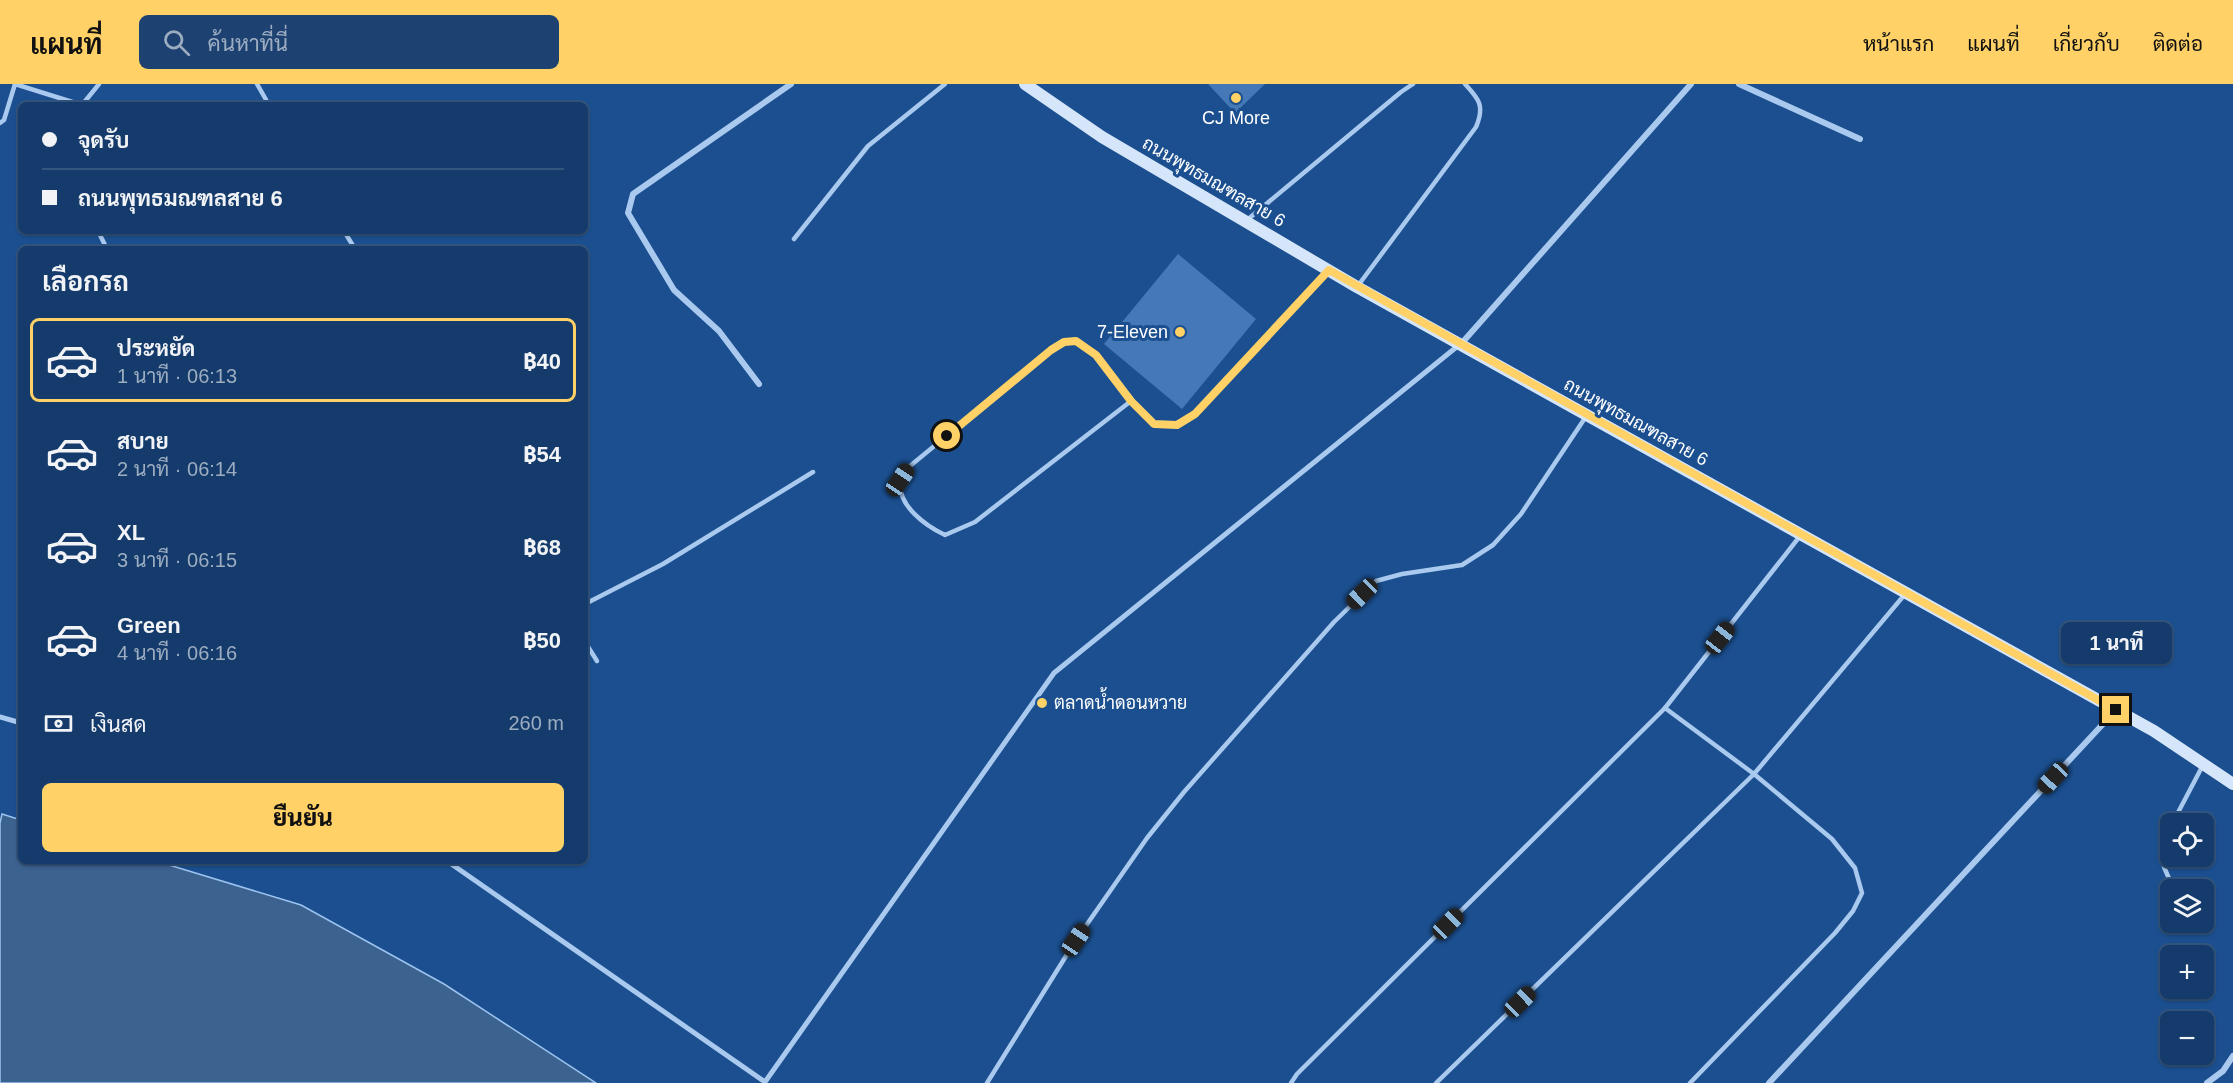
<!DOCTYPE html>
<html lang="th">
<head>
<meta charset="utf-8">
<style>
	:root { --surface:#143b6b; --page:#1d4271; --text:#f1f3f6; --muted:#9dadc1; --line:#33557e; --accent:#ffd166 }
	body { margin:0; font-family:Arial,Sarabun,sans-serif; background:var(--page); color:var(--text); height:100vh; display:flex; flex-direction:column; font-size:22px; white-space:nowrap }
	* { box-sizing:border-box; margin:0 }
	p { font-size:20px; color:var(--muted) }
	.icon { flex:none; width:33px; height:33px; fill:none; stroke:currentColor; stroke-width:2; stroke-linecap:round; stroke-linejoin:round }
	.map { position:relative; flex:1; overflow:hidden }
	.drawer { position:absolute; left:18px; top:162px; width:570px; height:618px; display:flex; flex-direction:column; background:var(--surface); border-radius:9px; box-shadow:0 2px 4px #0004,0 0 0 2px var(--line) }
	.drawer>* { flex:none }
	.guide { position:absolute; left:18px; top:18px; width:570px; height:132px; border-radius:9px; box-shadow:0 2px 4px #0004,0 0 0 2px var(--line); display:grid; align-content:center; height:132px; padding:0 24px; background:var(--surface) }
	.tools { position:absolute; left:2160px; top:729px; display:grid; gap:12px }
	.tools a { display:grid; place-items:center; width:54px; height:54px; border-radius:9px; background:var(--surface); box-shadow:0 2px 4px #0004,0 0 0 2px var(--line); font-size:30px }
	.end { position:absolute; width:27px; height:27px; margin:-14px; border:8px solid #ffd166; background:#111; box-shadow:0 0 0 3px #111 }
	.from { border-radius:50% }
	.bubble { position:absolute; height:42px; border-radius:9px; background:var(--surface); box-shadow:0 2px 4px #0004,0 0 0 2px var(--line); font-size:20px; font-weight:800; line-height:42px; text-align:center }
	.car { position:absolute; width:18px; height:36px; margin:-18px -9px; border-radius:8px; box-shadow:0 0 4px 2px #0007; background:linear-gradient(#222 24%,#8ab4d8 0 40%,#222 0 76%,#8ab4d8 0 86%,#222 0) }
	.guide b { display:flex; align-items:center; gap:21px; height:57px; font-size:22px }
	.guide b+b { border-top:2px solid var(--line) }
	.guide i { width:15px; height:15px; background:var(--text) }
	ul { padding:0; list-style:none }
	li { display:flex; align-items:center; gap:18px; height:84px; margin:0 12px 9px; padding:0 12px; border:3px solid transparent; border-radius:9px }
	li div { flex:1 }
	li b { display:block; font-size:22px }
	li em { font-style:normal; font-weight:800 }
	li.selected { border-color:var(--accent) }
	li>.icon { width:54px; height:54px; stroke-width:1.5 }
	h2 { padding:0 24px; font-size:27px; line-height:72px }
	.pay { display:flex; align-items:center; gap:15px; height:66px; padding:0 24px; font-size:22px }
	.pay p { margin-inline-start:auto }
	.action { display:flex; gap:12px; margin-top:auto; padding:12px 24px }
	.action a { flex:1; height:69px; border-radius:9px; background:var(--accent); color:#111; font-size:24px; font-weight:800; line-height:69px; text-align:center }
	header { display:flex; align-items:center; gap:36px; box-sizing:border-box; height:84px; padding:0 30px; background:var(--accent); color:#111 }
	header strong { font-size:28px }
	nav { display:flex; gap:33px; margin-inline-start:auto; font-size:21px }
	.search { width:420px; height:54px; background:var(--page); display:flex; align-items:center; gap:15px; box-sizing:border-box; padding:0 21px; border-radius:9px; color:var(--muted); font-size:22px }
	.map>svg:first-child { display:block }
	.water { fill:#3c6290; stroke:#9cc4f0; stroke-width:1.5 }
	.building { fill:#4478b7 }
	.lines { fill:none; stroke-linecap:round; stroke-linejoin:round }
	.service { stroke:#a9c9ee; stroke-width:4.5 }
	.pedestrian { stroke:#a9c9ee; stroke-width:5 }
	.minor { stroke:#a9c9ee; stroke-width:6 }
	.secondary { stroke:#d6e6fa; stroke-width:12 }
	.route { stroke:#ffd166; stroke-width:8 }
	.poi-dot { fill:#ffd166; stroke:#1b4f8f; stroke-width:2 }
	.labels { text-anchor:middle; stroke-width:6; stroke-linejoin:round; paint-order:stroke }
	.poi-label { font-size:18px; fill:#fff; stroke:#1b4f8f }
	.street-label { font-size:18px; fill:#fff; stroke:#1b4f8f }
</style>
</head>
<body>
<header>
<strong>แผนที่</strong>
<div class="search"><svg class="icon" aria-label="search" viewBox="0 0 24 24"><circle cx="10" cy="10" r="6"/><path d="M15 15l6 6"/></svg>ค้นหาที่นี่</div>
<nav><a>หน้าแรก</a><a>แผนที่</a><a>เกี่ยวกับ</a><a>ติดต่อ</a></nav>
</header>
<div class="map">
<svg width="2233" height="999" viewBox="0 0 2233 999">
	<rect width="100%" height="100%" fill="#1b4f8f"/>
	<path class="water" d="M2 730 21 736V777H156L301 821 444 900 596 999H0V739Z"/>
	<g class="building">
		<path d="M1208 0H1265L1235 29Z"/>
		<path d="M1178 170 1256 235 1182 325 1104 260Z"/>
	</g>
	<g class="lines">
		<g class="service">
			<path d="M15 0 82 21"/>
			<path d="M257 0 269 21"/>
			<path d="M82 21 99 0"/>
			<path d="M0 39 4 36 15 0"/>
			<path d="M1247 136 1401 8 1413 0"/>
			<path d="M98 147 107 165"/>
			<path d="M344 147 355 165"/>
			<path d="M794 155 868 62 945 0"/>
			<path d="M1357 203 1476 43C1485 22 1479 15 1465 0"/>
			<path d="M1131 317 975 438 945 451C926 442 898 422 900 398 901 393 906 387 910 382L1051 266 1064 258 1076 257 1096 271 1131 317 1154 340 1177 341 1195 330 1329 187"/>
			<path d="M585 520 663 480 813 388"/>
			<path d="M585 558 597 577"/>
			<path d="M2172 740 2203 681"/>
			<path d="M2170 744 2166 764 2164 783 2174 806"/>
			<path d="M987 999 1076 856 1147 754 1184 708 1334 538 1376 497 1402 490 1462 481 1493 461 1521 430 1587 331"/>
			<path d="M1291 999 1297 990 1665 624"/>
			<path d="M1436 999 1754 690 1906 509"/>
			<path d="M1690 999 1835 849 1853 827 1862 809 1855 784 1832 755 1754 690 1665 624 1800 452"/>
		</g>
		<g class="pedestrian">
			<path d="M0 633 21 639"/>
			<path d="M447 777 765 998 1054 589 1459 261"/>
		</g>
		<g class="minor">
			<path d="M1739 0 1860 55"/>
			<path d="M1461 260 1691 0"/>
			<path d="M759 300 719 247 674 206 628 129 633 110 791 0"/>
			<path d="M1769 999 2116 626"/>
			<path d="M2207 999 2223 987 2233 972"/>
		</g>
		<path class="secondary" d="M1025 0 1102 53 1357 203 2154 647 2233 700"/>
	</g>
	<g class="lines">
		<path class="route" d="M947 352 1051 266 1064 258 1076 257 1096 271 1131 317 1154 340 1177 341 1195 330 1329 186 2116 626"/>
	</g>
	<g class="poi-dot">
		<circle cx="1236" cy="14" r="6"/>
		<circle cx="1180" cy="248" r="6"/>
		<circle cx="1042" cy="619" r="6"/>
	</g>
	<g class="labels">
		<g class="poi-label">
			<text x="1236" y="40">CJ More</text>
			<text x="1168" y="254" text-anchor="end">7-Eleven</text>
			<text x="1054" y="625" text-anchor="start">ตลาดน้ำดอนหวาย</text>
		</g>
		<g class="street-label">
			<text transform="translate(1214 98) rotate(30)" y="6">ถนนพุทธมณฑลสาย 6</text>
			<text transform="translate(1636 338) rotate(29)" y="6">ถนนพุทธมณฑลสาย 6</text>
		</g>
	</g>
</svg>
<div class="tools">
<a><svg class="icon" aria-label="locate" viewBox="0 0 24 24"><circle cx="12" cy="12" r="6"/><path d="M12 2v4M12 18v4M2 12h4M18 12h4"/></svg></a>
<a><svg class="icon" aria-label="layers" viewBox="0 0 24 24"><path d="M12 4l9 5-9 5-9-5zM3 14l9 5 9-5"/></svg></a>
<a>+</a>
<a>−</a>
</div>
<i class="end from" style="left:947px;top:352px"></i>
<i class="end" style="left:2116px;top:626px"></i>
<div class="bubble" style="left:2061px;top:538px;width:111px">1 นาที</div>
<i class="car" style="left:900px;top:396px;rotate:34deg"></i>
<i class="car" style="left:1362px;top:510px;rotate:226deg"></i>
<i class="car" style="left:1720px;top:554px;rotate:38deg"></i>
<i class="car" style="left:2053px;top:694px;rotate:223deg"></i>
<i class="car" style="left:1448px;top:840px;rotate:45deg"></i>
<i class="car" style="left:1076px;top:856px;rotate:34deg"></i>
<i class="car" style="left:1520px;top:918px;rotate:46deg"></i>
<div class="guide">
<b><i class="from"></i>จุดรับ</b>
<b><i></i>ถนนพุทธมณฑลสาย 6</b>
</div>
<section class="drawer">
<h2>เลือกรถ</h2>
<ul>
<li class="selected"><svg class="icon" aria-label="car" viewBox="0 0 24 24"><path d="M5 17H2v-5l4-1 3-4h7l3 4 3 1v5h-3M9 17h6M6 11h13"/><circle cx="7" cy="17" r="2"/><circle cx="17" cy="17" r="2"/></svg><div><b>ประหยัด</b><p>1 นาที · 06:13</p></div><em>฿40</em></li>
<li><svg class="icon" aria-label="car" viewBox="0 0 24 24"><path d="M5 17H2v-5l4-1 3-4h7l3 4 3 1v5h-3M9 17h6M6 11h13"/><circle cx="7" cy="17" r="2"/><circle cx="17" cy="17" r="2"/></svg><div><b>สบาย</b><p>2 นาที · 06:14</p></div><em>฿54</em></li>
<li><svg class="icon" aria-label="car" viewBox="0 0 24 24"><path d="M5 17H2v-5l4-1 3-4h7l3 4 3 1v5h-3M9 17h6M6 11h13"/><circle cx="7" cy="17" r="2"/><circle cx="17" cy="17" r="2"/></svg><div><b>XL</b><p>3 นาที · 06:15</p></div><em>฿68</em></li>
<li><svg class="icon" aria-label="car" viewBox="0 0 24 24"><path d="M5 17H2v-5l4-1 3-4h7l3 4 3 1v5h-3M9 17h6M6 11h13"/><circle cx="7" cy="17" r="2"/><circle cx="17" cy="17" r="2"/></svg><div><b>Green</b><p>4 นาที · 06:16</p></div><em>฿50</em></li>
</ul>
<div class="pay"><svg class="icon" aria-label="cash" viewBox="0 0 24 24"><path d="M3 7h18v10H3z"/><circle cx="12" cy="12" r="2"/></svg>เงินสด<p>260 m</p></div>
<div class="action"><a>ยืนยัน</a></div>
</section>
</div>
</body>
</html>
